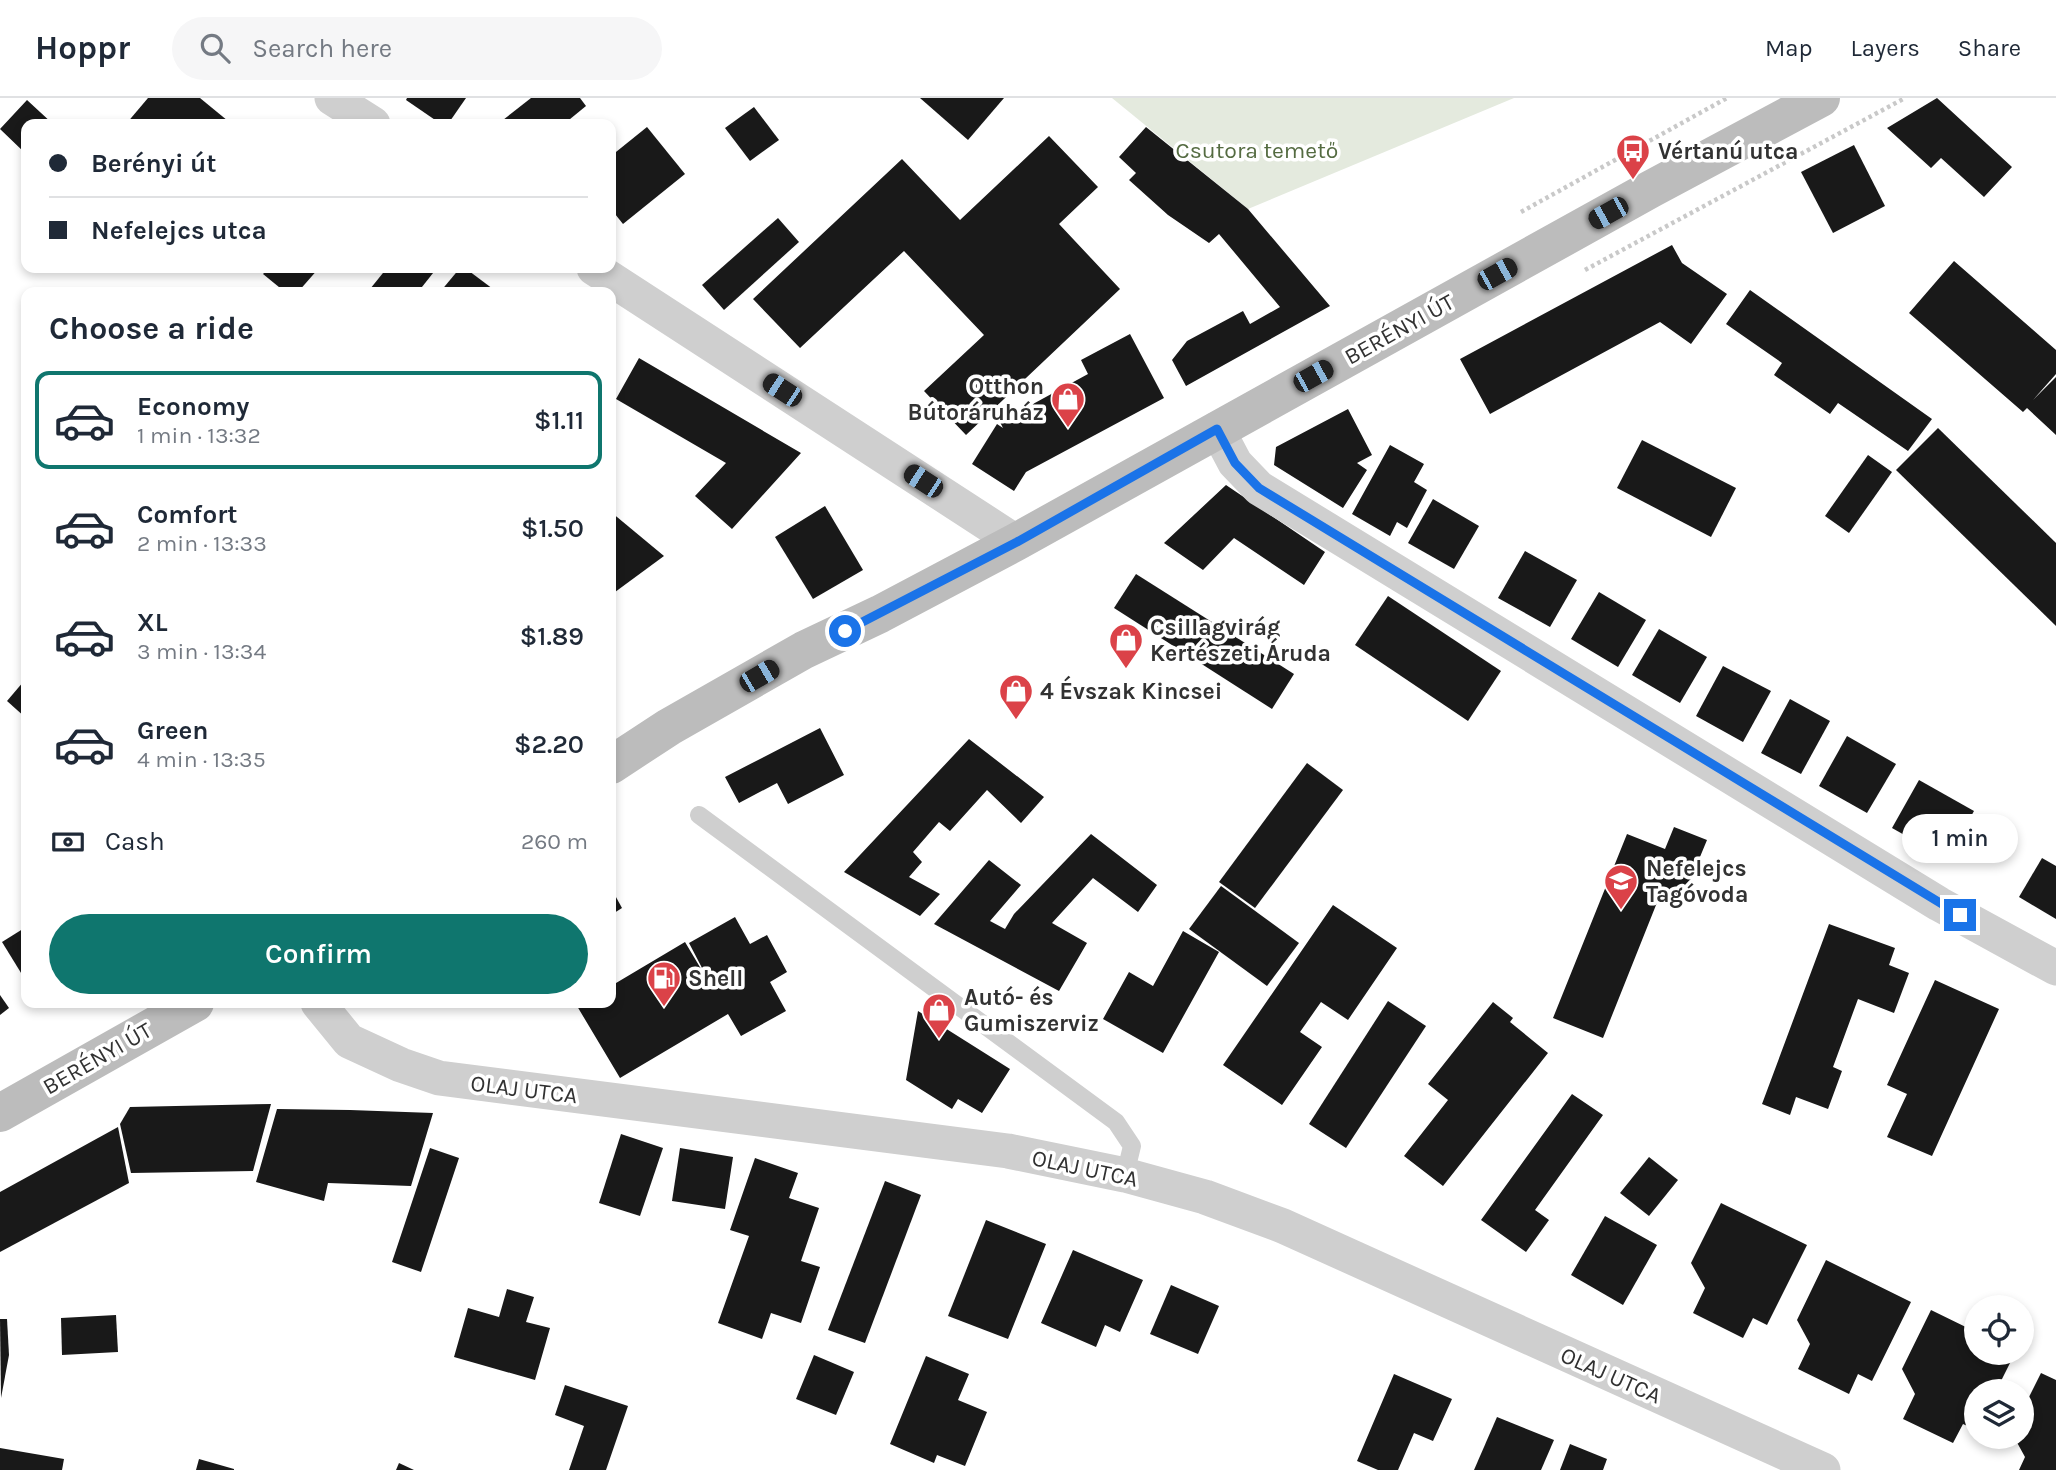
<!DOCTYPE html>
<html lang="en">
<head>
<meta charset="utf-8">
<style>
	:root { --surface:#fff; --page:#f6f6f7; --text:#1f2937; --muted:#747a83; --line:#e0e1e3; --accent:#0f766e }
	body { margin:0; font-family:Karla,sans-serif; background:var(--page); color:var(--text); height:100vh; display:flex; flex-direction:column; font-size:26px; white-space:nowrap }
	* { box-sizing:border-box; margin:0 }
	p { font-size:23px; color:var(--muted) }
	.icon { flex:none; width:38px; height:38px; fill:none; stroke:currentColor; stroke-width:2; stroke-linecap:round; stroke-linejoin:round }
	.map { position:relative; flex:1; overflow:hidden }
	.panel { position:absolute; left:21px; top:189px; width:595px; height:721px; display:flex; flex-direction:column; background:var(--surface); border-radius:14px; box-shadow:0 4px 10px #0003 }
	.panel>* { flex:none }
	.guide { position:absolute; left:21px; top:21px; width:595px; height:154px; border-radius:14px; box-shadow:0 4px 10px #0003; display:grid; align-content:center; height:154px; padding:0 28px; background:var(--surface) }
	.fabs { position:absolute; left:1964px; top:1197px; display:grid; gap:14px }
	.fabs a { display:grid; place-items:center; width:70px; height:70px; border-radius:50%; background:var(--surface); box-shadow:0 4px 10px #0003; font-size:35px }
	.end { position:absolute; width:32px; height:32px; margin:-16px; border:9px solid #1a73e8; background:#fff; box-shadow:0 0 0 4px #fff }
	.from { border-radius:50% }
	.bubble { position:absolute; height:49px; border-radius:24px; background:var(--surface); box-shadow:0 4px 10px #0003; font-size:23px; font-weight:600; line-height:49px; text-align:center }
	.car { position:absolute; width:21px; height:42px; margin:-21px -10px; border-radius:9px; box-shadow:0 0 5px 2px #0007; background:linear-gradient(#222 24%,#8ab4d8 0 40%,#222 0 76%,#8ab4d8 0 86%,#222 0) }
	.guide b { display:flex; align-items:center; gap:24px; height:66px; font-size:26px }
	.guide b+b { border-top:2px solid var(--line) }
	.guide i { width:18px; height:18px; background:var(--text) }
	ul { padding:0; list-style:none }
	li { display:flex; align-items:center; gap:21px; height:98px; margin:0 14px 10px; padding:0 14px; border:4px solid transparent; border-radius:14px }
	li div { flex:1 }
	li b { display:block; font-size:26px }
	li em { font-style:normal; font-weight:600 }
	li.on { border-color:var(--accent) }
	li>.icon { width:63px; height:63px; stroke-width:1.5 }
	h2 { padding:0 28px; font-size:32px; line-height:84px }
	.pay { display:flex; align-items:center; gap:18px; height:77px; padding:0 28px; font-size:26px }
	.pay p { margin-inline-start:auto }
	.button { display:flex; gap:14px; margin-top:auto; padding:14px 28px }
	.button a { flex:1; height:80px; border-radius:42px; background:var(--accent); color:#fff; font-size:28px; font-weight:600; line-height:80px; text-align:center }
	header { display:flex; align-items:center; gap:42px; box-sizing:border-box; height:98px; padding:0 35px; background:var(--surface); border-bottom:2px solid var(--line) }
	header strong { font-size:33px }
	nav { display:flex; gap:38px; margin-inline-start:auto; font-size:24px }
	.search { width:490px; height:63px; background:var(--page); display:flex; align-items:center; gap:18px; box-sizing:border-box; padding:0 24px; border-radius:38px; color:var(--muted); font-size:26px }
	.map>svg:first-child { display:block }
	.green { fill:#e4eade }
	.building { fill:#191919 }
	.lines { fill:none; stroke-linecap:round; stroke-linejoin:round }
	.path { stroke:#c9c9c9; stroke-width:4.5; stroke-dasharray:3.5 3.5; stroke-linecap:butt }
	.lane { stroke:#cfcfcf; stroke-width:18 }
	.street { stroke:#cfcfcf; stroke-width:35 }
	.secondary { stroke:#bcbcbc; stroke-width:38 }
	.route { stroke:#1a73e8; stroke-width:9 }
	.labels { text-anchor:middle; stroke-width:7; stroke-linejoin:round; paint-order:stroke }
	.park-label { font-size:23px; fill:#546b41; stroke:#fff }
	.poi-label { font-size:23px; font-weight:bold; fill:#323232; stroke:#fff; text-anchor:start }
	.street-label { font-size:23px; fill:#323232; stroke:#fff }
</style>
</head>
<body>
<header>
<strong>Hoppr</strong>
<div class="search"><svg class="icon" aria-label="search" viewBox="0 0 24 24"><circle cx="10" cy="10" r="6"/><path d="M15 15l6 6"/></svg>Search here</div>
<nav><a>Map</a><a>Layers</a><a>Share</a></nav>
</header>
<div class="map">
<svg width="2056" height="1372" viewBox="0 0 2056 1372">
	<rect width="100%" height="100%" fill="#fff"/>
	<path class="green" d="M1112 0H1514L1248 111Z"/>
	<g class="building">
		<path d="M148 0H200L228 23 225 26H126Z"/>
		<path d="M407 0H466L448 26H441L406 2Z"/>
		<path d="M531 0H580L586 8 564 26H498Z"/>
		<path d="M920 0H1004L968 42Z"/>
		<path d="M1937 0 2012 69 1984 99 1941 60 1931 70 1887 30Z"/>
		<path d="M27 2 53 26H26L25 55 0 31Z"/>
		<path d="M754 9 779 42 750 63 725 30Z"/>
		<path d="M647 29 685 76 623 126 611 111V58Z"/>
		<path d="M1146 29 1248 111 1330 208 1186 288 1172 262 1187 243 1243 213 1250 226 1280 209 1219 136 1209 145 1168 117 1129 82 1136 75 1119 59Z"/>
		<path d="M1049 38 1098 89 1059 126 1120 191 966 337 924 293 984 237 904 153 800 250 753 201 902 61 960 122Z"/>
		<path d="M1854 47 1885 108 1833 135 1801 74Z"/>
		<path d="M778 120 799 144 724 212 702 187Z"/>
		<path d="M1672 147 1682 165 1727 196 1691 246 1660 224 1490 316 1460 261Z"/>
		<path d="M1954 163 2056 252V276L2033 302 2056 279V337L2027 310 2023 314 1909 215Z"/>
		<path d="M269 170H319L298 194H285L263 176Z"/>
		<path d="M387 170H437L418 194H374L370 191Z"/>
		<path d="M460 170H465L497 194H440Z"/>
		<path d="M1750 192 1932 321 1908 353 1838 305 1830 316 1774 277 1782 265 1726 226Z"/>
		<path d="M1130 236 1164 300 1026 374 1014 393 972 366 997 326 1003 330 1000 324 1088 276 1081 262Z"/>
		<path d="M639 260 801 355 732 431 695 398 726 365 616 301Z"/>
		<path d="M1348 311 1372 357 1357 365 1367 372 1343 410 1274 367 1276 349Z"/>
		<path d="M1938 330 2056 445V528L1896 372Z"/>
		<path d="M1642 342 1736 390 1711 439 1617 390Z"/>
		<path d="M1390 347 1424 366 1414 384 1427 392 1407 430 1397 424 1390 438 1352 416Z"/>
		<path d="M1868 357 1892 374 1849 435 1825 418Z"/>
		<path d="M1226 387 1325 454 1304 487 1234 440 1203 472 1164 445Z"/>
		<path d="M1433 401 1479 428 1454 471 1408 445Z"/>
		<path d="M825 408 863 472 813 501 775 439Z"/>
		<path d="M611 414 664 458 611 497Z"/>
		<path d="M1525 453 1577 482 1550 529 1498 500Z"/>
		<path d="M1136 476 1294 576 1272 611 1114 510Z"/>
		<path d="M1599 494 1646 522 1618 569 1571 541Z"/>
		<path d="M1388 498 1501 573 1468 623 1355 547Z"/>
		<path d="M1659 531 1707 559 1680 605 1632 577Z"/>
		<path d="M1723 568 1771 593 1743 644 1696 618Z"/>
		<path d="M24 583 26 584V620L7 603Z"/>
		<path d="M1790 601 1830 623 1801 676 1761 655Z"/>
		<path d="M820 630 844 677 788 706 777 685 739 705 725 679Z"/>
		<path d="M1847 638 1896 666 1867 715 1819 688Z"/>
		<path d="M969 641 1044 699 1021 725 987 692 950 733 939 724 913 754 922 764 909 779 940 796 920 818 844 774Z"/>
		<path d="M1307 665 1343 692 1255 810 1219 784Z"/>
		<path d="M1919 682 1974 713 1947 761 1892 730Z"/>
		<path d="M1674 729 1707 742 1683 800 1662 792 1603 940 1553 920 1627 736 1665 751Z"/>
		<path d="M1091 736 1157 787 1138 814 1093 780 1052 825 1087 845 1059 893 934 826 989 762 1021 787 990 823 1005 831 1014 816Z"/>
		<path d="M2042 760 2056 768V821L2019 799Z"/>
		<path d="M1221 788 1299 845 1267 888 1189 831Z"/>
		<path d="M611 790 622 810 611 817Z"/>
		<path d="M1333 807 1397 850 1348 922 1321 904 1300 934 1322 949 1282 1007 1223 967Z"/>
		<path d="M735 819 750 846 767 837 787 874 770 884 786 913 741 938 728 916 620 980 577 908 582 905H611V888L685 844 713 891 689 845Z"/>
		<path d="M1829 826 1895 850 1889 867 1909 875 1894 915 1858 901 1833 969 1842 973 1828 1011 1796 999 1790 1017 1762 1006Z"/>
		<path d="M26 829V883L2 844Z"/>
		<path d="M1183 833 1219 854 1163 955 1103 921 1129 874 1153 888Z"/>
		<path d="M1935 882 1999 911 1932 1058 1887 1039 1907 996 1887 987Z"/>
		<path d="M0 897 9 910 0 917Z"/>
		<path d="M1388 903 1426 928 1346 1050 1309 1026Z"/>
		<path d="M1493 904 1513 920 1510 924 1548 955 1443 1088 1404 1058 1448 1002 1428 986Z"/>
		<path d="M918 913 1010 971 982 1015 958 1001 952 1011 906 982Z"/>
		<path d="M1572 996 1603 1017 1535 1112 1549 1122 1526 1154 1481 1122Z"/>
		<path d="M271 1006 253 1073 131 1075 120 1026 130 1009Z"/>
		<path d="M277 1011 350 1012 433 1015 411 1088 328 1085 324 1103 256 1084Z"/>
		<path d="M118 1029 129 1085 0 1154V1094Z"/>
		<path d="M621 1036 663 1050 640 1118 599 1105Z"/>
		<path d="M430 1050 459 1060 421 1174 392 1164Z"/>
		<path d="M680 1050 733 1059 725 1111 672 1103Z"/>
		<path d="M1649 1059 1678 1082 1649 1118 1620 1095Z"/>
		<path d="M755 1060 798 1075 789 1100 819 1110 801 1163 820 1169 801 1225 771 1215 762 1241 718 1225 749 1138 730 1132Z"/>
		<path d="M885 1083 921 1097 865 1245 828 1232Z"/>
		<path d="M1721 1105 1807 1147 1767 1227 1753 1220 1743 1240 1693 1215 1705 1190 1691 1165Z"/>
		<path d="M1605 1118 1657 1147 1623 1207 1571 1177Z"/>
		<path d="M986 1122 1046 1146 1008 1241 948 1218Z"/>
		<path d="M1073 1152 1143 1182 1120 1234 1105 1227 1096 1249 1041 1225Z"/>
		<path d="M1826 1162 1911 1204 1872 1283 1858 1276 1849 1296 1798 1271 1810 1246 1797 1222Z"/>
		<path d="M1171 1187 1219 1208 1198 1256 1150 1236Z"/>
		<path d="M507 1191 534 1199 526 1224 550 1230 535 1282 454 1259 468 1210 499 1219Z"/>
		<path d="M1931 1212 1976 1234V1255H2015L1996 1293H1976V1332L1963 1326 1953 1345 1903 1321 1915 1296 1902 1271Z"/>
		<path d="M116 1217 118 1254 62 1257 61 1220Z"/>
		<path d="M0 1221H7L9 1257 1 1300Z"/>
		<path d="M814 1257 854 1274 836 1317 796 1301Z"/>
		<path d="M926 1258 969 1276 958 1302 987 1314 965 1368 937 1357 934 1365 890 1346Z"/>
		<path d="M2041 1275 2056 1282V1372H2019L2025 1359 2014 1339H2021V1315Z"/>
		<path d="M1394 1276 1452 1301 1433 1343 1414 1335 1398 1372H1378L1357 1363Z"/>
		<path d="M565 1287 628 1308 606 1372H569L584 1328 555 1317Z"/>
		<path d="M1497 1319 1554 1342 1541 1372H1474Z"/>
		<path d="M1570 1346 1607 1361 1603 1372H1560Z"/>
		<path d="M0 1350 64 1361 62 1372H0Z"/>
		<path d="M199 1361 234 1371V1372H196Z"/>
		<path d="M399 1365 414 1372H396Z"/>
	</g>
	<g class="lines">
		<g class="path">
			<path d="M1521 114 1727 0"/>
			<path d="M1585 172 1905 0"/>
		</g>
		<path class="lane" d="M699 717 1116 1024 1132 1048 1125 1077"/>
		<g class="street">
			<path d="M332 0 373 26"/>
			<path d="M594 170 1016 444"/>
			<path d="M1217 331 1235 365 1259 390 1939 806 2056 870"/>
			<path d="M318 905 349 943 401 967 439 980 1008 1053 1125 1077 1205 1099 1283 1128 1823 1372"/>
		</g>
		<g class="secondary">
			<path d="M611 667 669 629 804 552 880 516 1016 444 1651 91 1821 0"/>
			<path d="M0 1015 195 905"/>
		</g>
	</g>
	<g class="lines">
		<path class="route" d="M845 533 1017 444 1217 331 1235 365 1259 390 1960 817"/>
	</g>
	<defs>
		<g id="bus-pin" transform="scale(1.75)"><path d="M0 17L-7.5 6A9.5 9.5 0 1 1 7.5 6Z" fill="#db4248" stroke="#fff"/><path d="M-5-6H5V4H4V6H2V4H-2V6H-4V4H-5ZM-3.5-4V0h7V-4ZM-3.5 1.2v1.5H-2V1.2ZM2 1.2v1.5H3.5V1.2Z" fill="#fff"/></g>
		<g id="shop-pin" transform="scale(1.75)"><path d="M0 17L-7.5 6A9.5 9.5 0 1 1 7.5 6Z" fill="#db4248" stroke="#fff"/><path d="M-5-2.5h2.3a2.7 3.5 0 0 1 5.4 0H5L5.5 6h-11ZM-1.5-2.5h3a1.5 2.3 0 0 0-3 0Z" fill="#fff"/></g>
		<g id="school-pin" transform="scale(1.75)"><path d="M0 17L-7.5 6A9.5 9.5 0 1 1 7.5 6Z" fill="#db4248" stroke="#fff"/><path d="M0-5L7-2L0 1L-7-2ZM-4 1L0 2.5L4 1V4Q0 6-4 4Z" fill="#fff"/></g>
		<g id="fuel-pin" transform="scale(1.75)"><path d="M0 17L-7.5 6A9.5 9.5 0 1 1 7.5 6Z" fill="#db4248" stroke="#fff"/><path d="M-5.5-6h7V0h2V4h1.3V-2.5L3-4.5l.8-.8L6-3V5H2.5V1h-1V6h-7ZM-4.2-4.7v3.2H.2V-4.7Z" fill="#fff"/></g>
	</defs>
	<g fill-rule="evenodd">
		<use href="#bus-pin" x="1633" y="53"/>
		<use href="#shop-pin" x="1068" y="301"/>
		<use href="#shop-pin" x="1126" y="542"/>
		<use href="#shop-pin" x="1016" y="593"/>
		<use href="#school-pin" x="1621" y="783"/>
		<use href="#fuel-pin" x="664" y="880"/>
		<use href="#shop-pin" x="939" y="912"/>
	</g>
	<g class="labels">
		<g class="park-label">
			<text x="1257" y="60">Csutora temető</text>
		</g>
		<g class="poi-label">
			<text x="1658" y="61">Vértanú utca</text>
			<text x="1044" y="296" text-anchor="end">Otthon<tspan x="1044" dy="26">Bútoráruház</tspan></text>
			<text x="1150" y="537">Csillagvirág<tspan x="1150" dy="26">Kertészeti Áruda</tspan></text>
			<text x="1040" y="601">4 Évszak Kincsei</text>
			<text x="1646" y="778">Nefelejcs<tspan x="1646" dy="26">Tagóvoda</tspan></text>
			<text x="688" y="888">Shell</text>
			<text x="964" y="907">Autó- és<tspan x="964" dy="26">Gumiszerviz</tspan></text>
		</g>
		<g class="street-label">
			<text transform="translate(1399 231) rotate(-29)" y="8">BERÉNYI ÚT</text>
			<text transform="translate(97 960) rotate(-30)" y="8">BERÉNYI ÚT</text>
			<text transform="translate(524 991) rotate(7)" y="8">OLAJ UTCA</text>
			<text transform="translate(1085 1070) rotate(12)" y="8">OLAJ UTCA</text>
			<text transform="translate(1611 1277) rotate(24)" y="8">OLAJ UTCA</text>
		</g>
	</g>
</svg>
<div class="fabs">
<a><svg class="icon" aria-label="locate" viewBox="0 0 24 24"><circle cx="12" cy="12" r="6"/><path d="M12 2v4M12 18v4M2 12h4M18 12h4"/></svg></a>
<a><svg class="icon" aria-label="layers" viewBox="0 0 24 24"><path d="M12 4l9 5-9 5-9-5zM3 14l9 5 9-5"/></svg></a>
</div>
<i class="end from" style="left:845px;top:533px"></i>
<i class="end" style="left:1960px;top:817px"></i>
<div class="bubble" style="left:1902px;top:716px;width:116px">1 min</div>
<i class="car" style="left:1608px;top:115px;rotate:241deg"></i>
<i class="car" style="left:1497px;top:176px;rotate:61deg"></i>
<i class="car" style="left:1313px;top:278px;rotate:61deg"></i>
<i class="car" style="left:782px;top:292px;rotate:303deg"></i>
<i class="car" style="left:923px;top:383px;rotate:303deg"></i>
<i class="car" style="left:759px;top:578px;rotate:60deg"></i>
<div class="guide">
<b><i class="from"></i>Berényi út</b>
<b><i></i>Nefelejcs utca</b>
</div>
<section class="panel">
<h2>Choose a ride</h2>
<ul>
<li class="on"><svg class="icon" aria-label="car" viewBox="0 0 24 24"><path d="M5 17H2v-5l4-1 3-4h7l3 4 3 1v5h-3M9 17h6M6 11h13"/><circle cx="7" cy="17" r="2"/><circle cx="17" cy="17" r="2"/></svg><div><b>Economy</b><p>1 min · 13:32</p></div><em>$1.11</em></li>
<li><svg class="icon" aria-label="car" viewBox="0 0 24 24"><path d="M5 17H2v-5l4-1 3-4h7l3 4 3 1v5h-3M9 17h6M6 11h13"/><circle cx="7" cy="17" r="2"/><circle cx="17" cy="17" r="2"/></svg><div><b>Comfort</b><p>2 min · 13:33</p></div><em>$1.50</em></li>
<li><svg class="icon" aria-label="car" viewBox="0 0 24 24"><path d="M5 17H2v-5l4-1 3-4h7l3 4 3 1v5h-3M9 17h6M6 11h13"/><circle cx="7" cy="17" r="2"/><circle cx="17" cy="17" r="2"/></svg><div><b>XL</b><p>3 min · 13:34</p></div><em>$1.89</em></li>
<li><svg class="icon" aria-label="car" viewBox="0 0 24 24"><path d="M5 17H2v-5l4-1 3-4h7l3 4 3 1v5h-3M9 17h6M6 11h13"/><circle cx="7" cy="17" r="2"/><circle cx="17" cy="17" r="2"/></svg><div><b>Green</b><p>4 min · 13:35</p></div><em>$2.20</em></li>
</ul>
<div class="pay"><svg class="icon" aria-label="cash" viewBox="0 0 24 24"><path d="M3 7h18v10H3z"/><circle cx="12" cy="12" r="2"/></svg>Cash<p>260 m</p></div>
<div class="button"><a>Confirm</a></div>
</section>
</div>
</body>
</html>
